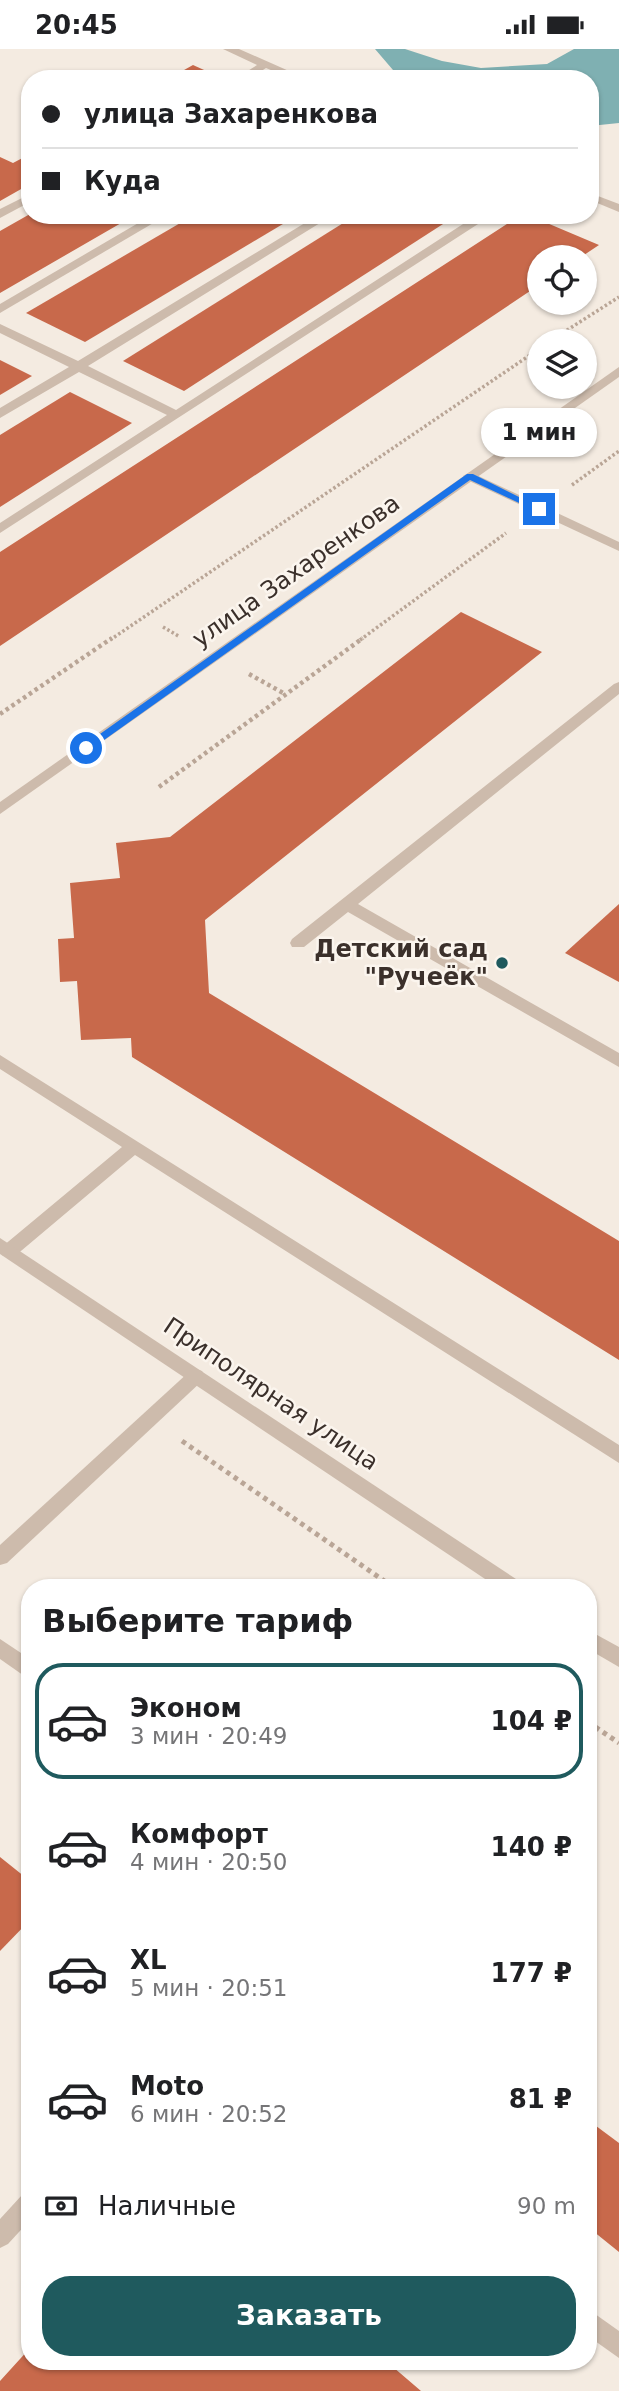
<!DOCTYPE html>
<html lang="ru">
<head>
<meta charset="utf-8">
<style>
	:root { --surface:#fff; --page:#f6f6f6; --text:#202124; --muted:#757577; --line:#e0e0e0; --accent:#1f5a5e }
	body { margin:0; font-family:"DejaVu Sans",sans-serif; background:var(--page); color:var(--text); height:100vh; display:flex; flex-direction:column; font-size:26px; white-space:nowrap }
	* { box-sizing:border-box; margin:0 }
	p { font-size:23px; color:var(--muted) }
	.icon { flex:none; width:38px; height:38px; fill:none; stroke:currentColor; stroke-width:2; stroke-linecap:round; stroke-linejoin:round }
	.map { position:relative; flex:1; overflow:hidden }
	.panel { position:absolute; left:21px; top:1530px; width:576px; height:791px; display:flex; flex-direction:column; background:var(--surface); border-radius:28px; box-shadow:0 2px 5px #0004 }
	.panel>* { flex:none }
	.guide { position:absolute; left:21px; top:21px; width:578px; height:154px; border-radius:28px; box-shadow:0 2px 5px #0004; display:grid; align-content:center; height:154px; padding:0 21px; background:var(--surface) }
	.fabs { position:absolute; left:527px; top:196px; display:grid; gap:14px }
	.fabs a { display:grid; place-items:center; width:70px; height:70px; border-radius:50%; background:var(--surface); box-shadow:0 2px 5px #0004; font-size:35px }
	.end { position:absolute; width:32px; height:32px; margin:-16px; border:9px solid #1a73e8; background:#fff; box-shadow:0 0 0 4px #fff }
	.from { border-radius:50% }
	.bubble { position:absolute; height:49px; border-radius:24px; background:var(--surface); box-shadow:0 2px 5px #0004; font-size:23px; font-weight:800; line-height:49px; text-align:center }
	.guide b { display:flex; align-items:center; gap:24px; height:66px; font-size:26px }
	.guide b+b { border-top:2px solid var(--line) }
	.guide i { width:18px; height:18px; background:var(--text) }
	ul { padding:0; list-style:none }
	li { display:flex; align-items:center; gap:21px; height:116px; margin:0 14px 10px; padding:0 7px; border:4px solid transparent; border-radius:28px }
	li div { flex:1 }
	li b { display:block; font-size:26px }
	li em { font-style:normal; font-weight:800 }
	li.active { border-color:var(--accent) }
	li>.icon { width:63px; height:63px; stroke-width:1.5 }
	h2 { padding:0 21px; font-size:32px; line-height:84px }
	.pay { display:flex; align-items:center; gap:18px; height:77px; padding:0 21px; font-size:26px }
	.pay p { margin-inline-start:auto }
	.primary-button { display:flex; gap:14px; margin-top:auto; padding:14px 21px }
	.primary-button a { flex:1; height:80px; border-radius:28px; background:var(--accent); color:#fff; font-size:28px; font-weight:800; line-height:80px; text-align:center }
	.status { display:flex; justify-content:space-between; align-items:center; height:49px; padding:0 35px; background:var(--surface); direction:ltr }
	.status svg { height:19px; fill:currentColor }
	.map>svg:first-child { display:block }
	.water { fill:#7fb0b2 }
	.building { fill:#c8694b }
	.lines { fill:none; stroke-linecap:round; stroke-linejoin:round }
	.path-far2 { stroke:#b9a596; stroke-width:3.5; stroke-dasharray:2.5 2.5; stroke-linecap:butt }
	.path-far1 { stroke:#b9a596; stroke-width:4.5; stroke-dasharray:3.5 3.5; stroke-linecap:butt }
	.path { stroke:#b9a596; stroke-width:5; stroke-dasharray:4.5 4.5; stroke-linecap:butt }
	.lane { fill:#cdbbac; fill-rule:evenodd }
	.street { fill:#cdbbac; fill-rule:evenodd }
	.route { fill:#1a73e8 }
	.poi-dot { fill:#1f5a5e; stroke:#fbf5ee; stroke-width:2.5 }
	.labels { text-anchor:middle; stroke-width:5; stroke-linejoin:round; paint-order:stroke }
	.street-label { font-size:24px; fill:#3b302b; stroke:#fbf5ee }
	.poi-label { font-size:24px; font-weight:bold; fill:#3b302b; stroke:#fbf5ee; text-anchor:end }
</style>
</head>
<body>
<div class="status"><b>20:45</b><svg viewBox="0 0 49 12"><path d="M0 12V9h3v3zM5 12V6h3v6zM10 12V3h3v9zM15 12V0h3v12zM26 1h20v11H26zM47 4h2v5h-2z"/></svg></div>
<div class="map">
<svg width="619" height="2342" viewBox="0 0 619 2342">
	<rect width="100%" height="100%" fill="#f4ebe1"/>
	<path class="water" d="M375 0H405L442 12 481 19 547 15 574 0H619V74L590 77V30H411L393 21Z"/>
	<g class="building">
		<path d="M193 16 224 30H168Z"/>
		<path d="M30 105V135L0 152V108L13 114Z"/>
		<path d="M30 165V166H135L0 244V182Z"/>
		<path d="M194 166H298L85 293 26 264Z"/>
		<path d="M356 166H457L184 342 123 312Z"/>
		<path d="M521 166H528L599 196 581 208H539V236L0 597V503Z"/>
		<path d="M0 311 32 327 0 346Z"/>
		<path d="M70 343 132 374 0 458V386Z"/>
		<path d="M461 563 542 603 205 871 209 944 619 1192V1311L132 1008 131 989 81 991 77 932 60 933 58 890 74 889 70 834 120 829 116 794 170 788Z"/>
		<path d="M619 855V933L565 904Z"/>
		<path d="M0 1808 30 1832V1871L0 1902Z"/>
		<path d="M588 2071 619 2094V2203L588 2178Z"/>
		<path d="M30 2299V2312H386L421 2342H0V2332Z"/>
	</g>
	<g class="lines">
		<g class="path-far2">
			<path d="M550 292 619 248"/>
			<path d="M572 436 619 402"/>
			<path d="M163 578 180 588"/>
			<path d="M110 591 539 300"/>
			<path d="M360 591 506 484"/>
		</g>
		<g class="path-far1">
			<path d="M249 625 285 645"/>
			<path d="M0 665 112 589"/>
			<path d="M159 738 363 589"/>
		</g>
		<g class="path">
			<path d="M182 1392 393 1538"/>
			<path d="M588 1673 619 1694"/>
		</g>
		<g class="lane">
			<path d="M223 0H239L307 30H292L266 19 249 30H235L257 16Z"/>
			<path d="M590 144 619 155V163L590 151Z"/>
			<path d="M30 145V153L0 169V160Z"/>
			<path d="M152 166H167L0 264V255Z"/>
			<path d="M318 166H333L88 317 176 361 477 166H492L0 484V474L167 366 79 323 0 369V359L69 318 0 284V275L78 312Z"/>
			<path d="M470 423 619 493V502L465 430 463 427Z"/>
			<path d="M619 633V645L358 855 619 1004V1018L348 863 304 898H292L290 894 292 890 614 635Z"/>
			<path d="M0 1006 619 1396V1414L135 1106 15 1207H3L0 1202 3 1197 122 1098 0 1020Z"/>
			<path d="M196 1320 202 1322 205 1327 202 1332 7 1514 0 1516V1496L190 1322Z"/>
			<path d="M0 1590 30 1610V1631L0 1610Z"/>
			<path d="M30 2143V2171L8 2195 0 2199V2170L22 2146Z"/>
			<path d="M588 2260 619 2282V2309L588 2287Z"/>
		</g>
		<g class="street">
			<path d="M619 318V328L0 765V753Z"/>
			<path d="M0 1189 519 1532 522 1538H497L0 1205Z"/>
			<path d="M588 1581 619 1598V1618L588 1600Z"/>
		</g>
	</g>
	<path class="route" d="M467 425H473L543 460 536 462 470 431 90 701H83V697Z"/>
	<circle class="poi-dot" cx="502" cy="914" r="7"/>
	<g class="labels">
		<g class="street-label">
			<text transform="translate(296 522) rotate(-35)" y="8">улица Захаренкова</text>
			<text transform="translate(271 1345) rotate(34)" y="8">Приполярная улица</text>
		</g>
		<g class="poi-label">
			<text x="488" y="908">Детский сад<tspan x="488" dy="28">"Ручеёк"</tspan></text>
		</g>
	</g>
</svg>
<div class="fabs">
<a><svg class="icon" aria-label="locate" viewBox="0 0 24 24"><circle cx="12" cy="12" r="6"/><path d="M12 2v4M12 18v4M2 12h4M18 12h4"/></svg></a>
<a><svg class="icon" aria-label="layers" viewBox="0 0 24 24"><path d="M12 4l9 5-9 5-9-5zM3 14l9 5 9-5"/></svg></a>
</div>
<i class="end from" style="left:86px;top:699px"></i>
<i class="end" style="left:539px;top:460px"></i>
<div class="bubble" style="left:481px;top:359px;width:116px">1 мин</div>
<div class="guide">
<b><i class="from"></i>улица Захаренкова</b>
<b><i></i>Куда</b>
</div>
<section class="panel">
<h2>Выберите тариф</h2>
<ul>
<li class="active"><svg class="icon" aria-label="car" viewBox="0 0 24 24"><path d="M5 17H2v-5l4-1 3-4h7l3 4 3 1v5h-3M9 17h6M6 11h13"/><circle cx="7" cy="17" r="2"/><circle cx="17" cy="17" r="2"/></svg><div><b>Эконом</b><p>3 мин · 20:49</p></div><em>104 ₽</em></li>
<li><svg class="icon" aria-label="car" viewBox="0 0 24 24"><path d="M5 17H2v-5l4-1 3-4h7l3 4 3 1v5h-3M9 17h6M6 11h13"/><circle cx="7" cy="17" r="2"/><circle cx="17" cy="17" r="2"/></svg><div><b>Комфорт</b><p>4 мин · 20:50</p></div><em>140 ₽</em></li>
<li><svg class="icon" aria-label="car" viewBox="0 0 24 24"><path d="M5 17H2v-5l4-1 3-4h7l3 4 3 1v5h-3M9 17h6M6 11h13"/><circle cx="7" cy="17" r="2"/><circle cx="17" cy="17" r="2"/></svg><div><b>XL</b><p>5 мин · 20:51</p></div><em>177 ₽</em></li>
<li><svg class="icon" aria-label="car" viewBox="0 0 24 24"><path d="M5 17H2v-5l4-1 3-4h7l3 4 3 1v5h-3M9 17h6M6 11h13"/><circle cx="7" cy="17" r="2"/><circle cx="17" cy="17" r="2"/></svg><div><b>Moto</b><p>6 мин · 20:52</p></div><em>81 ₽</em></li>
</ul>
<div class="pay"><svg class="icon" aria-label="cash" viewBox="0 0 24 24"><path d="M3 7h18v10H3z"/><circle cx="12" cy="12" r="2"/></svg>Наличные<p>90 m</p></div>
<div class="primary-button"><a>Заказать</a></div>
</section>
</div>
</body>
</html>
